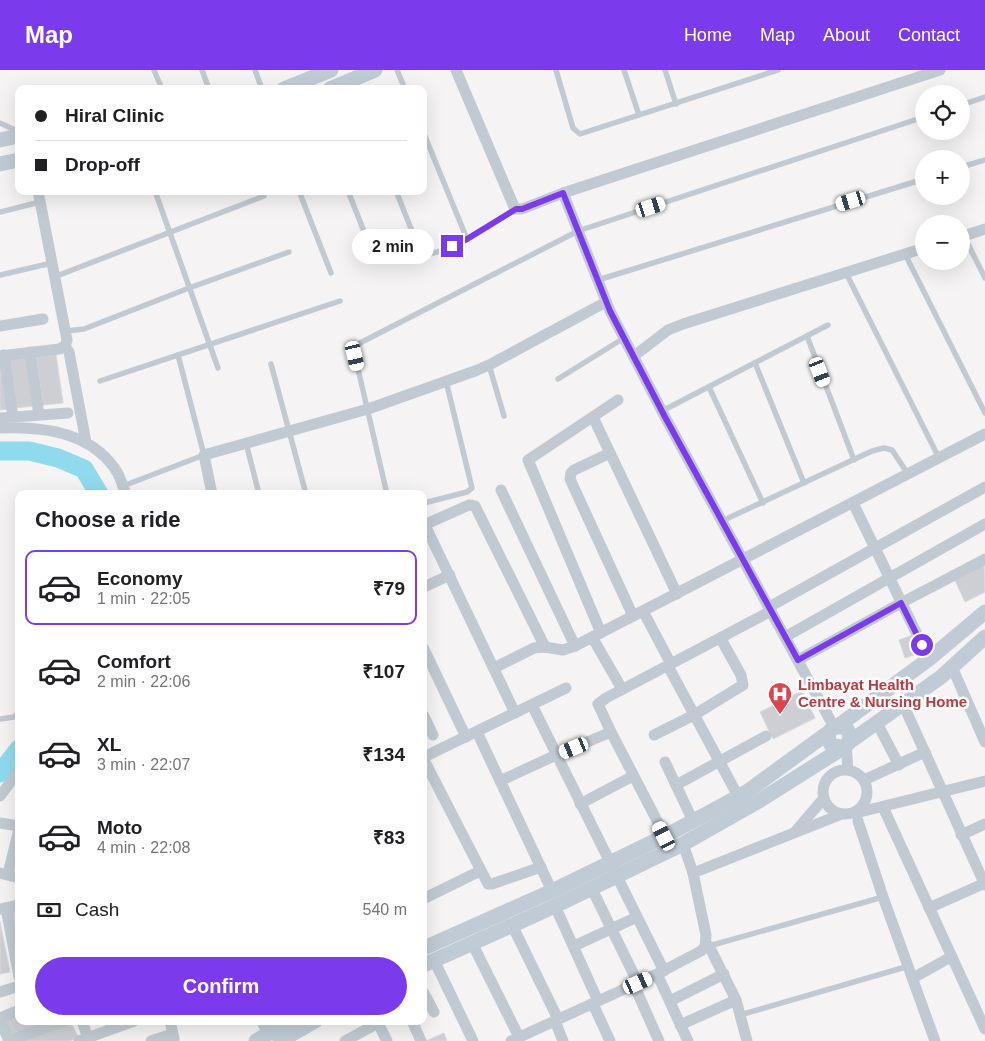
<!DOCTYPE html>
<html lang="en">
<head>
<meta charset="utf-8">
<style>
	:root { --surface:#fff; --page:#f6f6f6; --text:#202124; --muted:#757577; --line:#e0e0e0; --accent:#7c3aed }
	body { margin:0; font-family:Arial,sans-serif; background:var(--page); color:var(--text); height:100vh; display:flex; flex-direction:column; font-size:19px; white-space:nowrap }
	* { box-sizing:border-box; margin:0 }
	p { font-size:16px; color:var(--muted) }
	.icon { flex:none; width:28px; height:28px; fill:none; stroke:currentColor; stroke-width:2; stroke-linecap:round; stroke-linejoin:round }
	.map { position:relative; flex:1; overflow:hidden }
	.sheet { position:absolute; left:15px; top:420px; width:412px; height:535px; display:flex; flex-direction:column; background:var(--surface); border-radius:10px; box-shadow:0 5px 20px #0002 }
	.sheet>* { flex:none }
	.hud { position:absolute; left:15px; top:15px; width:412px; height:110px; border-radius:10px; box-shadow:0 5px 20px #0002; display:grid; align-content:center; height:110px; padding:0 20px; background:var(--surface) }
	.fabs { position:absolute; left:915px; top:15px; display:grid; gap:10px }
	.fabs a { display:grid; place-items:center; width:55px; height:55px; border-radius:50%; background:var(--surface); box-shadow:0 5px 20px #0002; font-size:25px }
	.end { position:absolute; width:22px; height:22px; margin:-11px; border:6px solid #7c3aed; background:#fff; box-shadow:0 0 0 2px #fff }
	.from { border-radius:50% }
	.bubble { position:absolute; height:35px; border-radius:18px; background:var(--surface); box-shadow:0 5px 20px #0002; font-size:16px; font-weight:700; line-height:35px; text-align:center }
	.car { position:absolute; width:15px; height:30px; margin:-15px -8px; border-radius:6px; box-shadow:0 0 4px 1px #0007; background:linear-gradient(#fff 24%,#345 0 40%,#fff 0 76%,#345 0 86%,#fff 0) }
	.hud b { display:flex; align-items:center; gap:18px; height:48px; font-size:19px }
	.hud b+b { border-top:1px solid var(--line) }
	.hud i { width:12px; height:12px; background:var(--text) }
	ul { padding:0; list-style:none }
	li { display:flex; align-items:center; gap:15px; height:75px; margin:0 10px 8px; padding:0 10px; border:2px solid transparent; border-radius:10px }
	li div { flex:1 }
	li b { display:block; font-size:19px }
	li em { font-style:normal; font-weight:700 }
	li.on { border-color:var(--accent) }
	li>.icon { width:45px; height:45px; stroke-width:1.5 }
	h2 { padding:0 20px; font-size:22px; line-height:60px }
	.pay { display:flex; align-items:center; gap:12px; height:55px; padding:0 20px; font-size:19px }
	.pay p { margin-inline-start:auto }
	.button { display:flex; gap:10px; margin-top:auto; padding:10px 20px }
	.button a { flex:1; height:58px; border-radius:30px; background:var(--accent); color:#fff; font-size:20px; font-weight:700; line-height:58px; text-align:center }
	header { display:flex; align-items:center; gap:30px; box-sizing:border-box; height:70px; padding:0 25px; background:var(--accent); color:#fff }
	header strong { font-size:24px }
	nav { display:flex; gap:28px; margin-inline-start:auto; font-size:18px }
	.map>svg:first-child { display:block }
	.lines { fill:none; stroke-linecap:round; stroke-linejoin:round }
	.river { stroke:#90daee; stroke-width:19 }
	.building { fill:#cdcfd5; stroke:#d7d9de }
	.lane { stroke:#c1cad2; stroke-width:5.5 }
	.street { stroke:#c1cad2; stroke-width:11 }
	.secondary { stroke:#c1cbd6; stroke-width:15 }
	.route { stroke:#7c3aed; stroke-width:6 }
	.labels { text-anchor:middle; stroke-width:5; stroke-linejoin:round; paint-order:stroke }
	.health-label { font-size:15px; font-weight:bold; fill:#be3a42; stroke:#fff; text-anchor:start }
</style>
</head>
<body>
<header>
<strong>Map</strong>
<nav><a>Home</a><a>Map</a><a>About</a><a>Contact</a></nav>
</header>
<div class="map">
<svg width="985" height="971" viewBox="0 0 985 971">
	<rect width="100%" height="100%" fill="#f5f3f3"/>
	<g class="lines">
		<g class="river">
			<path d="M0 381H29L58 388 84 399 99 424"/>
			<path d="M0 703 19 679"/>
		</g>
	</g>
	<g class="building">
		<path d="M56 284 63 333 43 335 36 287Z"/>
		<path d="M27 287 34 336 14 338 7 290Z"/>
		<path d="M0 290 8 339 0 340Z"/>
		<path d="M984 493 985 522 965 532 954 508Z"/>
		<path d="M913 565 919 583 905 588 899 570Z"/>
		<path d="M802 621 815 648 773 669 760 642Z"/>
		<path d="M19 839V883L10 841Z"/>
		<path d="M0 852 10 902 0 904Z"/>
		<path d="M19 944V951H50L13 966 4 951Z"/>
		<path d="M71 952 78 967 70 971H22Z"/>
		<path d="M444 963 447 971H426Z"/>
	</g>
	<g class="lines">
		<g class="lane">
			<path d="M154 0 162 19"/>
			<path d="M202 0 209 19"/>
			<path d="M255 0 262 19"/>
			<path d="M397 0 405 19"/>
			<path d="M556 0 573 58 580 64 778 0"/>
			<path d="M624 0 639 45"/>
			<path d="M665 0 676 34"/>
			<path d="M961 35 985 27"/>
			<path d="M0 53 19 62"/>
			<path d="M424 64 467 169"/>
			<path d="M961 97 985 90"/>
			<path d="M155 121 218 298"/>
			<path d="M299 121 331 203"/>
			<path d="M348 121 375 189"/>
			<path d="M396 121 420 181 425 185C458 179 487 157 515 139"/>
			<path d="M0 142 40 132"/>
			<path d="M964 166 985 208"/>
			<path d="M905 184 985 343"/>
			<path d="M846 203 939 388"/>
			<path d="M0 205 52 193"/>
			<path d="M54 207 264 126"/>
			<path d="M598 210 924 109"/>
			<path d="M66 261 84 259 189 218 289 182"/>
			<path d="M807 266 854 390"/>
			<path d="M755 293 804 413"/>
			<path d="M271 294 306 424"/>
			<path d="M489 295 504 346"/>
			<path d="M558 309 624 268"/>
			<path d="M100 311 340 231"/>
			<path d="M709 317 763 433"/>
			<path d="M662 341 828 255"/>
			<path d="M246 373 259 424"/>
			<path d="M123 416 204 385 178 285"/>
			<path d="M387 424 355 286 354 279 360 273 578 161 924 47"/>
			<path d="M424 433 467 422 472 418 446 311"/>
			<path d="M722 451 872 381 884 378 892 380 908 404"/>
			<path d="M0 649 14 647 19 643"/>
			<path d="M709 876 883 827"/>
			<path d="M740 945 909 896"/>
		</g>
		<g class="street">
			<path d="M456 0 515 139H522L563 123 940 0"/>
			<path d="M563 123 610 241 665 347 834 657"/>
			<path d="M961 167 985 159"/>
			<path d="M0 256 43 249"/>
			<path d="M65 276 69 282 86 372"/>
			<path d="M30 282 39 345"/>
			<path d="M4 285 13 347"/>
			<path d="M0 286 59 279 65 276 67 270 38 121"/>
			<path d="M634 286 668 260 683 254 924 178"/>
			<path d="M593 347 677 524"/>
			<path d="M0 348 68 343"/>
			<path d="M0 358C43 356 93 363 117 402 121 409 123 417 126 424"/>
			<path d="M610 383 574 400 571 403 570 409 633 546"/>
			<path d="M501 420 575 576"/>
			<path d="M212 424 204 385 368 339 475 301 489 295 606 232"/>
			<path d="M853 433 929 589"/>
			<path d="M424 455 469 435 475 436 545 577"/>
			<path d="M425 455 515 643"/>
			<path d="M424 517 450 505"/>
			<path d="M769 537 985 417"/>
			<path d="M643 541 671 594"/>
			<path d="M601 563 528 390 618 330"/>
			<path d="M592 567 622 619"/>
			<path d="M785 567 985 454"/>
			<path d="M424 579 466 667"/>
			<path d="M798 590 901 533 985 489"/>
			<path d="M668 596 738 726"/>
			<path d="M952 597 985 672"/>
			<path d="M494 598 534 578 545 577 563 580 575 576 985 364"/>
			<path d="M903 634 985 815"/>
			<path d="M532 635 664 901"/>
			<path d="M424 646 433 665"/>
			<path d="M877 653 899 695"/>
			<path d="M477 662 552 821"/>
			<path d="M654 665 694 645 743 615 741 605 721 569"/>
			<path d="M846 676 848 699"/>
			<path d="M424 687 566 618"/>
			<path d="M424 690 488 814H492L541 797"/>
			<path d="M665 692 693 751"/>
			<circle cx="845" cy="722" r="22"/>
			<path d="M864 710 925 682"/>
			<path d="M500 711 556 685 611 662"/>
			<path d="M676 715 766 666"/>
			<path d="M0 726 19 701"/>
			<path d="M580 734 633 706"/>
			<path d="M883 737 985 959"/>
			<path d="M856 743 985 711"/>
			<path d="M858 751 883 827 935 971"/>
			<path d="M0 753 19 756"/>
			<path d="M794 763 824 728"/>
			<path d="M961 765 985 754"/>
			<path d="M665 766 611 662 598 634 606 628 771 541"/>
			<path d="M0 803 19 808"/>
			<path d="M693 803 842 744"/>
			<path d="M8 804 19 759"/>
			<path d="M592 819 638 913"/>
			<path d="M424 827H427L480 801"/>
			<path d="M555 836 598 931"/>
			<path d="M6 838 19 907"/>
			<path d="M929 838 985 813"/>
			<path d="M0 839 19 835"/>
			<path d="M512 855 558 949"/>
			<path d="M472 873 519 967"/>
			<path d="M574 876 637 847"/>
			<path d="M705 877 709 876 736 930 747 971"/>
			<path d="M434 890 473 971"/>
			<path d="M657 904 688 971"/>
			<path d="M913 908 951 887"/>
			<path d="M634 915 659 971"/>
			<path d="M0 922 19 916"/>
			<path d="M424 923 434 942"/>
			<path d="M670 931 724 904"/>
			<path d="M593 934 610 971"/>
			<path d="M0 948 19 940"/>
			<path d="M0 950 9 971"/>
			<path d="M82 951 89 971"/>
			<path d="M170 951 174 969"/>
			<path d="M262 951 268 965"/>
			<path d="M377 951 387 971"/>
			<path d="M412 951 421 971"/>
			<path d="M555 951 563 971"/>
			<path d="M680 955 736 930"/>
			<path d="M8 971 65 951"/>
			<path d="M79 971 134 951"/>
			<path d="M151 971 172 964"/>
			<path d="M345 971 378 953"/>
			<path d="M511 971 657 904 701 881 705 877 706 865 693 803 683 774"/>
		</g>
		<g class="secondary">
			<path d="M284 19 331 0"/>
			<path d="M330 19 375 0"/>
			<path d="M0 70 19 66"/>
			<path d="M0 94 19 90"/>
			<path d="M838 656 929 589 985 542"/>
			<path d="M848 673 941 607 985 567"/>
			<path d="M424 878 552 821 665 766 721 736 748 721 829 662"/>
			<path d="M424 895 555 836 683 774 759 731 846 676C851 669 851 663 845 657H834C827 662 827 669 832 676L843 677"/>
			<path d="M256 971 289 951"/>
			<path d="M280 971 315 951"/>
		</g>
	</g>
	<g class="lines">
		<path class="route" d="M452 176 467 169 516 139H522L563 123 610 241 665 347 798 590 901 533 922 575"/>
	</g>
	<defs>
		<g id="hospital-pin" transform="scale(1.25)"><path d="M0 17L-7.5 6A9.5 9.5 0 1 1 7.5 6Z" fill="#e0444e" stroke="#fff"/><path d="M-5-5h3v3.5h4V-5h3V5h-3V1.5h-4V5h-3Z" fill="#fff"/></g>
	</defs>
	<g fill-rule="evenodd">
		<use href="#hospital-pin" x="780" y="624"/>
	</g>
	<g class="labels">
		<g class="health-label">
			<text x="798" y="620">Limbayat Health<tspan x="798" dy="17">Centre &amp; Nursing Home</tspan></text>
		</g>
	</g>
</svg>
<div class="fabs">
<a><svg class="icon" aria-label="locate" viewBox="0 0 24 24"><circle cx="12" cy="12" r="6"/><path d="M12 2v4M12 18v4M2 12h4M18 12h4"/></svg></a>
<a>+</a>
<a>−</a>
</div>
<i class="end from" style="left:922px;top:575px"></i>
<i class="end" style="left:452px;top:176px"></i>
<div class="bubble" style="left:352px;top:159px;width:82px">2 min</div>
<i class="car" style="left:851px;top:131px;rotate:253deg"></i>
<i class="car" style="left:651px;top:137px;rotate:72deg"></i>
<i class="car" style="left:355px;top:286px;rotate:167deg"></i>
<i class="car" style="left:820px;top:302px;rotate:159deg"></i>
<i class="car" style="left:574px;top:678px;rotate:248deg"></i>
<i class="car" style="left:664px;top:766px;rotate:333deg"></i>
<i class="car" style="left:638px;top:913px;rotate:66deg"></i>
<div class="hud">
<b><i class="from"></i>Hiral Clinic</b>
<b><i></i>Drop-off</b>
</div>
<section class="sheet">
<h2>Choose a ride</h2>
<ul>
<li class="on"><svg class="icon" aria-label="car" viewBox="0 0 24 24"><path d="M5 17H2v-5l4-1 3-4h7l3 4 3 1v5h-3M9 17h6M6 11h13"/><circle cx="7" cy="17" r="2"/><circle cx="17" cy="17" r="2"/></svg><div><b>Economy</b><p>1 min · 22:05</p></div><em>₹79</em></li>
<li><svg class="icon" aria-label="car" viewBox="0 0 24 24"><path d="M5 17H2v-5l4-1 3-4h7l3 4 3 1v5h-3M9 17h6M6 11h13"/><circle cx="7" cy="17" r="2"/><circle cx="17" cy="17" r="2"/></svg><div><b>Comfort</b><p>2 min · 22:06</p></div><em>₹107</em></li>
<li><svg class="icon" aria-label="car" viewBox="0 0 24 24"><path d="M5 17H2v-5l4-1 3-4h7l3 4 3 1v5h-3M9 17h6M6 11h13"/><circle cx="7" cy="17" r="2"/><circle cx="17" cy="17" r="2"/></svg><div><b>XL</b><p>3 min · 22:07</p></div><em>₹134</em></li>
<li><svg class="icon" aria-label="car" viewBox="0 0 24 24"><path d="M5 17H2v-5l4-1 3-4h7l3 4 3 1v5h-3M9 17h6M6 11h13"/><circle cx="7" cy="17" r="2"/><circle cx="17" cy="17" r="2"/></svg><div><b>Moto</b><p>4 min · 22:08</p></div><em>₹83</em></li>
</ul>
<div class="pay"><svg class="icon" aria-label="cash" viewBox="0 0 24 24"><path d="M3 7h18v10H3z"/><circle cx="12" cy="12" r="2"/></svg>Cash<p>540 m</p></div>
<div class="button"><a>Confirm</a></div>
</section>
</div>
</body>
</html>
